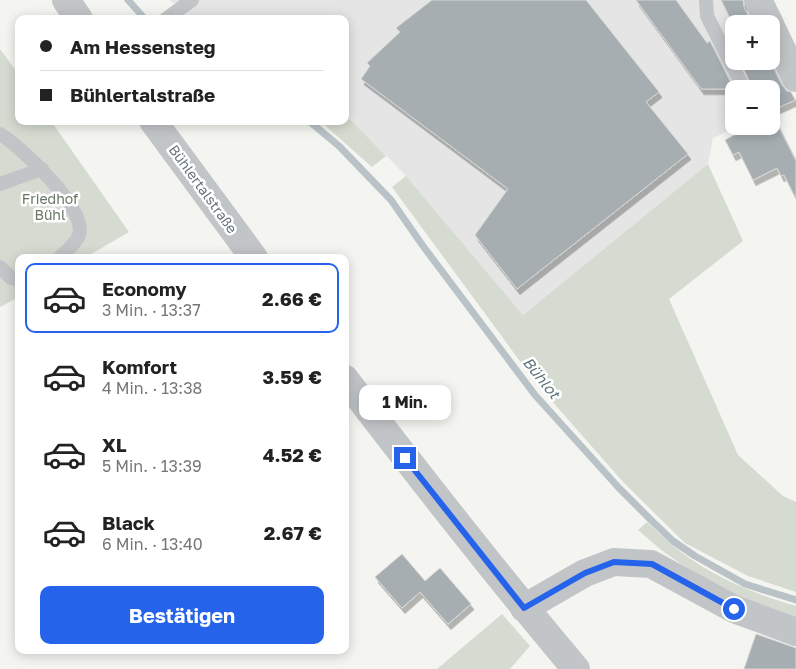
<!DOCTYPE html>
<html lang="de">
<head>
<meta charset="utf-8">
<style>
	:root { --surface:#fff; --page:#f2f2f2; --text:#222; --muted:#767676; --line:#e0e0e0; --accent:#2563eb }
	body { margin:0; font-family:"Golos Text",sans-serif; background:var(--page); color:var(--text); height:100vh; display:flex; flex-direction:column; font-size:19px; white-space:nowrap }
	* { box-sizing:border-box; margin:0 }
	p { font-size:16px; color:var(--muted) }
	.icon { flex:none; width:28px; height:28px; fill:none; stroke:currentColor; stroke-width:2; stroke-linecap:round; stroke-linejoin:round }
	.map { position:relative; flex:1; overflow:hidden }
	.sheet { position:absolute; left:15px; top:254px; width:334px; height:400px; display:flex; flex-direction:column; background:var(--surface); border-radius:10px; box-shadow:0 2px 12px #0003 }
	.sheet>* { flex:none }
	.guide { position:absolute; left:15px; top:15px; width:334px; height:110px; border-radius:10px; box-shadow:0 2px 12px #0003; display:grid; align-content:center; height:110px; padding:0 25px; background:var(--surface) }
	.buttons { position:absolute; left:725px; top:15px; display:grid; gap:10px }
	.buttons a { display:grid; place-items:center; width:55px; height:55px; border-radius:10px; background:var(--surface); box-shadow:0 2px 12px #0003; font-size:25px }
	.end { position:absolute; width:22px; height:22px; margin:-11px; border:6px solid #2563eb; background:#fff; box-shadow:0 0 0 2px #fff }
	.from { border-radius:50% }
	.bubble { position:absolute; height:35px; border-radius:10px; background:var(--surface); box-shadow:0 2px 12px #0003; font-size:16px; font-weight:700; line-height:35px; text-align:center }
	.guide b { display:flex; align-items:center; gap:18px; height:48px; font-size:19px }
	.guide b+b { border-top:1px solid var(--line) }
	.guide i { width:12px; height:12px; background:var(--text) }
	ul { padding:9px 0 0; list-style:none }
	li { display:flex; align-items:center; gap:15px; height:70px; margin:0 10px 8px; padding:0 15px; border:2px solid transparent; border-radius:10px }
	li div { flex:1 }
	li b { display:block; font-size:19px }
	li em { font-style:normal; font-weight:700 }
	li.selected { border-color:var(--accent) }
	li>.icon { width:45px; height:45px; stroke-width:1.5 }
	.cta { display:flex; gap:10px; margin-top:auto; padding:10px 25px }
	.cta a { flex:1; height:58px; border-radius:10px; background:var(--accent); color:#fff; font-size:20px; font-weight:700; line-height:58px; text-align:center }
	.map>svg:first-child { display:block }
	.built { fill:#e4e5e4 }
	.green { fill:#d5dbd1 }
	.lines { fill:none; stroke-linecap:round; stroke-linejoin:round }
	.stream { stroke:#b9c3c7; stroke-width:7 }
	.building { fill:#a6aeb2; stroke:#d5d5d3; filter:url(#shadow) }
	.service { stroke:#c2c5c8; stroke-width:14 }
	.minor { stroke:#c2c5c8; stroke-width:28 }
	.tertiary { stroke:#c2c5c8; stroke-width:28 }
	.route { stroke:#2563eb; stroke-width:6 }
	.labels { text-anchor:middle; stroke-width:5; stroke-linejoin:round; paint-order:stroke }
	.street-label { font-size:14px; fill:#647480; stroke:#fff }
	.park-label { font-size:14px; fill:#677763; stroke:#fff }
	.water-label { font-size:15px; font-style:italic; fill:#5f767e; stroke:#fff }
</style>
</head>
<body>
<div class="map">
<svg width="796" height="669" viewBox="0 0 796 669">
	<defs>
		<filter id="shadow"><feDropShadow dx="3" dy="5.5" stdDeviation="0" flood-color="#0004"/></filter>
	</defs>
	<rect width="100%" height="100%" fill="#f4f4f0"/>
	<path class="built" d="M170 0H747L758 24H734V61H771V51L795 100 771 111V89H734V126H738L713 138 708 164 523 315 406 176 345 114V19H190Z"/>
	<g class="green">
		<path d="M0 49 19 75V121H51L129 232 86 257 19 258V297L0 307Z"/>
		<path d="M345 114 386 156 372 167 320 121H345Z"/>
		<path d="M708 164 743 241 669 299 738 455 783 496 796 502V592L748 576 685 543 624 483 536 383 392 187 406 176 523 315Z"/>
		<path d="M647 522C659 533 671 545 685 555 718 579 757 595 796 606V618C752 605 708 584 671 557 659 549 649 539 638 530Z"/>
		<path d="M502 614 530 646 510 669H437Z"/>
	</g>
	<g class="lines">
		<g class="stream">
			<path d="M128 0 145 19"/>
			<path d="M309 121 339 146 391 200 423 246 535 395 619 488 653 522 673 541 695 556 745 584 796 600"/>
		</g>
	</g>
	<g class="building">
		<path d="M432 0H586L659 92 646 102 688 154 517 289 475 235 508 189 361 79 370 66 367 63 400 32 396 28Z"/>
		<path d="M636 0H676L707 43 710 41 734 89H701Z"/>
		<path d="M721 0H743L744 7 752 24H733Z"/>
		<path d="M740 61H770L782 85 787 91 791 92 795 100 771 111V89H753Z"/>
		<path d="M773 115 796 161V199L784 175 781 176 777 168 753 180 739 152 733 155 725 140 751 126H771Z"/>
		<path d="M402 554 425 581 440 568 471 604 448 624 420 592 402 608 375 577Z"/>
		<path d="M756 634 796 648V669H744Z"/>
	</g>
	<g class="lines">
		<g class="service">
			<path d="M706 0 707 16 744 89"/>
			<path d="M166 19 192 0"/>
			<path d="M0 134C20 146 88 209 79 235 76 244 65 252 59 258"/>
			<path d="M0 184 42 169"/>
			<path d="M0 267 11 278 19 280"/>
		</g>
		<g class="minor">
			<path d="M758 0 770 24"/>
			<path d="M771 27 796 78"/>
			<path d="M524 608 585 573 614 562 651 564 734 609 796 632"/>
		</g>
		<g class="tertiary">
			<path d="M66 0 79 19"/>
			<path d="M153 121 254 258"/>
			<path d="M345 379C420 477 496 575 576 669"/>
		</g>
	</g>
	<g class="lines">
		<path class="route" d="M405 458 524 608 585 573 614 562 652 564 734 609"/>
	</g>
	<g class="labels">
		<g class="street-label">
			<text transform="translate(203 189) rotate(54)" y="5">Bühlertalstraße</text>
		</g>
		<g class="park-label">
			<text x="50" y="204">Friedhof<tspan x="50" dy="16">Bühl</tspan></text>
		</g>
		<g class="water-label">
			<text transform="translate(541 378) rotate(51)" y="5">Bühlot</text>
		</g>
	</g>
</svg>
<div class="buttons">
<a>+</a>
<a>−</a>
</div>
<i class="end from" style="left:734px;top:609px"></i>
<i class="end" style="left:405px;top:458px"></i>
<div class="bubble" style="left:359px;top:385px;width:92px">1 Min.</div>
<div class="guide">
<b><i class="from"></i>Am Hessensteg</b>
<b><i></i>Bühlertalstraße</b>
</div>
<section class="sheet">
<ul>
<li class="selected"><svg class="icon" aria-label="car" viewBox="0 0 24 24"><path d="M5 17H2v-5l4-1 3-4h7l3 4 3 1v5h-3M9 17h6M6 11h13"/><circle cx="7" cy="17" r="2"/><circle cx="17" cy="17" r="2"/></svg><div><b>Economy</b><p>3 Min. · 13:37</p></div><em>2.66 €</em></li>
<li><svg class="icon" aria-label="car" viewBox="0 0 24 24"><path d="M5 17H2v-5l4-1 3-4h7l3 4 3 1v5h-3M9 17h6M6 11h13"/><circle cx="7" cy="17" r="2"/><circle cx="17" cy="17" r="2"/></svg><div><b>Komfort</b><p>4 Min. · 13:38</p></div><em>3.59 €</em></li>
<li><svg class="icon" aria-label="car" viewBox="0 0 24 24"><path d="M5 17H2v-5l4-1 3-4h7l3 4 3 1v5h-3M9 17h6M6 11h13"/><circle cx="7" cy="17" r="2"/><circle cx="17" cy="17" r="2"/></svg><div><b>XL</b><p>5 Min. · 13:39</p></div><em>4.52 €</em></li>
<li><svg class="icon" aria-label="car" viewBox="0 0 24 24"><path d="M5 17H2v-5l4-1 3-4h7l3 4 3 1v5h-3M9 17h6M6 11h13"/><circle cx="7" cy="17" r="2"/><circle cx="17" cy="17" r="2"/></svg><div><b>Black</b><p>6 Min. · 13:40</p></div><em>2.67 €</em></li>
</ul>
<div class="cta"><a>Bestätigen</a></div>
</section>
</div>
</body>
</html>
